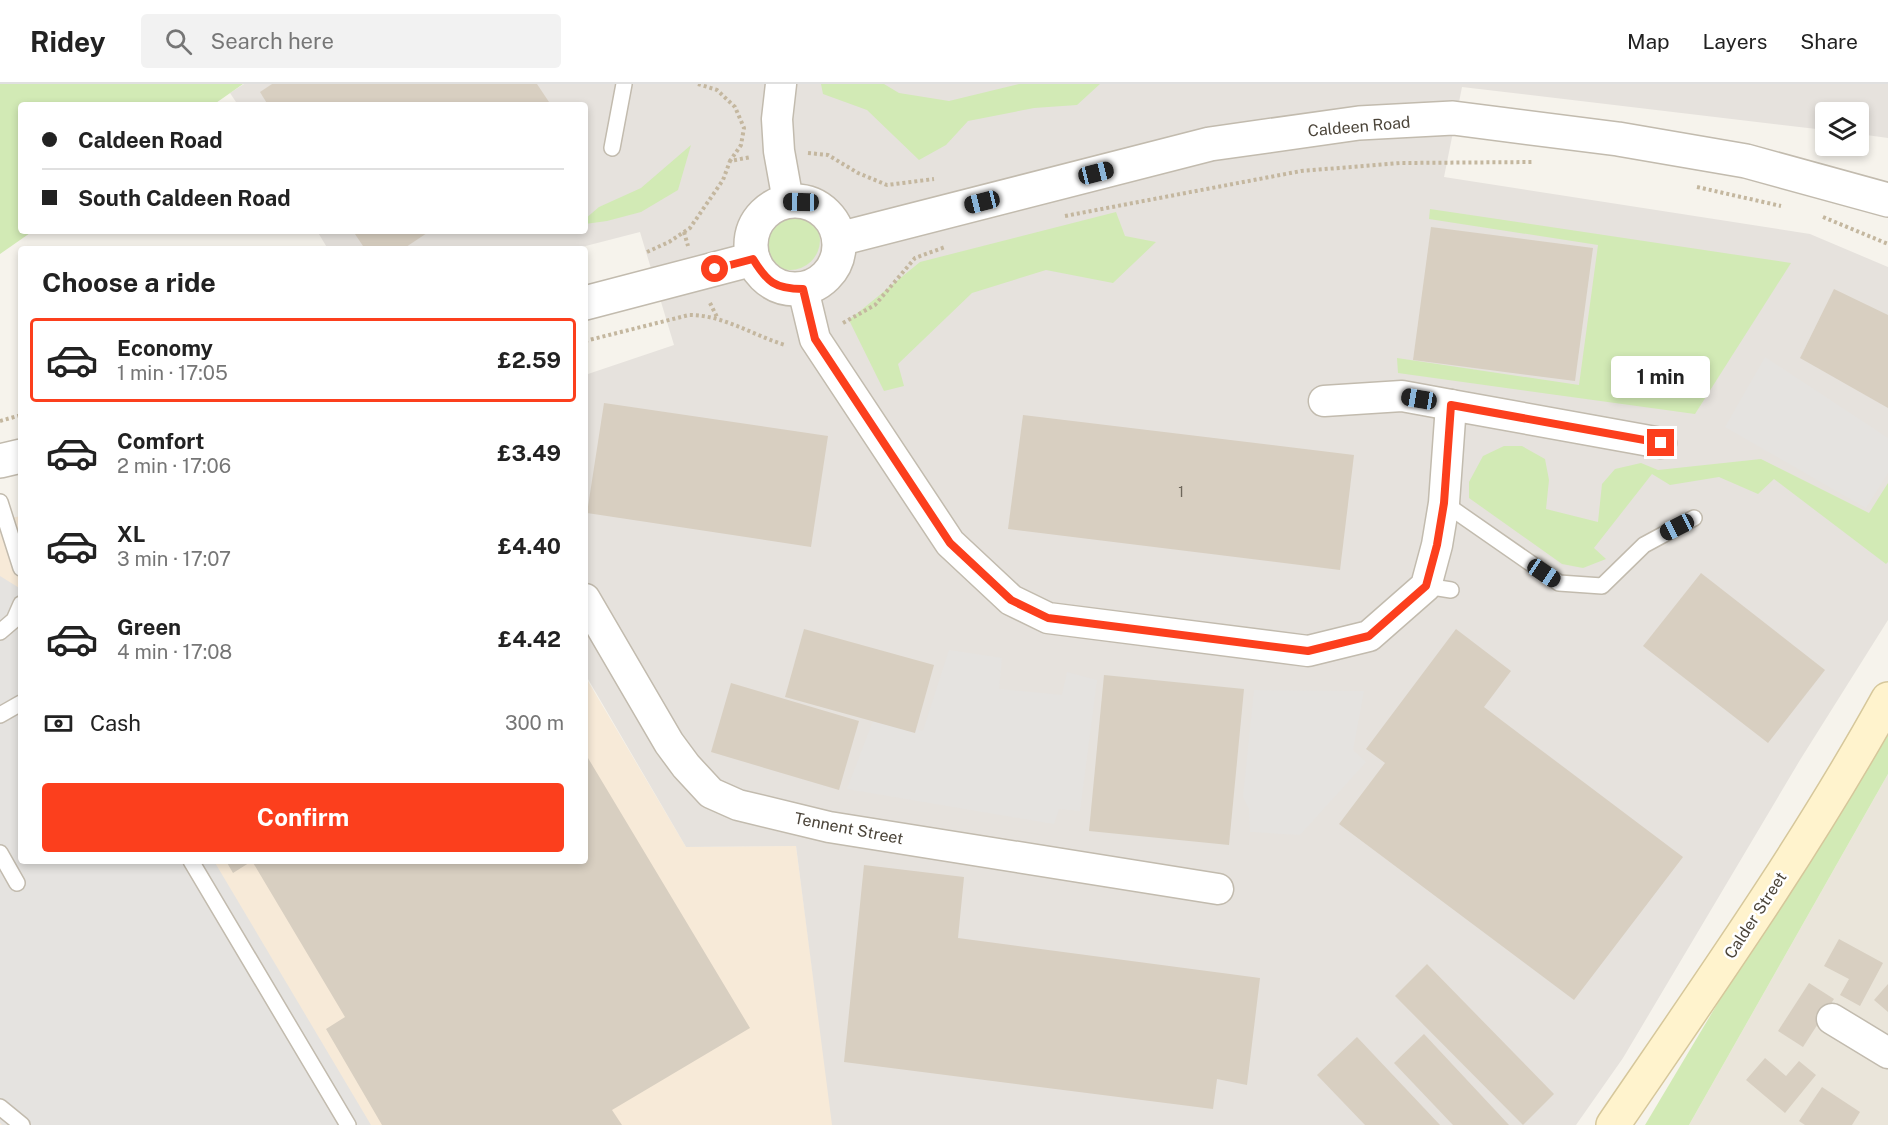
<!DOCTYPE html>
<html lang="en">
<head>
<meta charset="utf-8">
<style>
	:root { --surface:#fff; --page:#f2f2f2; --text:#222; --muted:#767676; --line:#e0e0e0; --accent:#fc3f1d }
	body { margin:0; font-family:"Public Sans",sans-serif; background:var(--page); color:var(--text); height:100vh; display:flex; flex-direction:column; font-size:22px; white-space:nowrap }
	* { box-sizing:border-box; margin:0 }
	p { font-size:20px; color:var(--muted) }
	.icon { flex:none; width:33px; height:33px; fill:none; stroke:currentColor; stroke-width:2; stroke-linecap:round; stroke-linejoin:round }
	.map { position:relative; flex:1; overflow:hidden }
	.panel { position:absolute; left:18px; top:162px; width:570px; height:618px; display:flex; flex-direction:column; background:var(--surface); border-radius:6px; box-shadow:0 3px 9px #0003 }
	.panel>* { flex:none }
	.hud { position:absolute; left:18px; top:18px; width:570px; height:132px; border-radius:6px; box-shadow:0 3px 9px #0003; display:grid; align-content:center; height:132px; padding:0 24px; background:var(--surface) }
	.controls { position:absolute; left:1815px; top:18px; display:grid; gap:12px }
	.controls a { display:grid; place-items:center; width:54px; height:54px; border-radius:6px; background:var(--surface); box-shadow:0 3px 9px #0003; font-size:30px }
	.end { position:absolute; width:27px; height:27px; margin:-14px; border:8px solid #fc3f1d; background:#fff; box-shadow:0 0 0 3px #fff }
	.from { border-radius:50% }
	.bubble { position:absolute; height:42px; border-radius:6px; background:var(--surface); box-shadow:0 3px 9px #0003; font-size:20px; font-weight:700; line-height:42px; text-align:center }
	.car { position:absolute; width:18px; height:36px; margin:-18px -9px; border-radius:8px; box-shadow:0 0 4px 2px #0007; background:linear-gradient(#222 24%,#8ab4d8 0 40%,#222 0 76%,#8ab4d8 0 86%,#222 0) }
	.hud b { display:flex; align-items:center; gap:21px; height:57px; font-size:22px }
	.hud b+b { border-top:2px solid var(--line) }
	.hud i { width:15px; height:15px; background:var(--text) }
	ul { padding:0; list-style:none }
	li { display:flex; align-items:center; gap:18px; height:84px; margin:0 12px 9px; padding:0 12px; border:3px solid transparent; border-radius:6px }
	li div { flex:1 }
	li b { display:block; font-size:22px }
	li em { font-style:normal; font-weight:700 }
	li.selected { border-color:var(--accent) }
	li>.icon { width:54px; height:54px; stroke-width:1.5 }
	h2 { padding:0 24px; font-size:27px; line-height:72px }
	.pay { display:flex; align-items:center; gap:15px; height:66px; padding:0 24px; font-size:22px }
	.pay p { margin-inline-start:auto }
	.button { display:flex; gap:12px; margin-top:auto; padding:12px 24px }
	.button a { flex:1; height:69px; border-radius:6px; background:var(--accent); color:#fff; font-size:24px; font-weight:700; line-height:69px; text-align:center }
	header { display:flex; align-items:center; gap:36px; box-sizing:border-box; height:84px; padding:0 30px; background:var(--surface); border-bottom:2px solid var(--line) }
	header strong { font-size:28px }
	nav { display:flex; gap:33px; margin-inline-start:auto; font-size:21px }
	.search { width:420px; height:54px; background:var(--page); display:flex; align-items:center; gap:15px; box-sizing:border-box; padding:0 21px; border-radius:6px; color:var(--muted); font-size:22px }
	.map>svg:first-child { display:block }
	.residential { fill:#eae5da }
	.commercial { fill:#f7ead8 }
	.industrial { fill:#e6e2dd }
	.green { fill:#d2eab5 }
	.parking { fill:#e5e3e0 }
	.building { fill:#d8cfc1 }
	.lines { fill:none; stroke-linecap:round; stroke-linejoin:round }
	.service-casing { stroke:#c2bbae; stroke-width:18 }
	.minor-casing { stroke:#c2bbae; stroke-width:33 }
	.tertiary-casing { stroke:#c2bbae; stroke-width:36 }
	.secondary-casing { stroke:#d6c79b; stroke-width:36 }
	.path { stroke:#c4b79f; stroke-width:4; stroke-dasharray:3 3; stroke-linecap:butt }
	.service { stroke:#fff; stroke-width:15 }
	.minor { stroke:#fff; stroke-width:30 }
	.tertiary { stroke:#fff; stroke-width:33 }
	.secondary { stroke:#fff3cd; stroke-width:33 }
	.route { stroke:#fc3f1d; stroke-width:8 }
	.labels { text-anchor:middle; stroke-width:5; stroke-linejoin:round; paint-order:stroke }
	.number-label { font-size:14px; fill:#6e675b }
	.street-label { font-size:16px; fill:#4b4439; stroke:#fff }
</style>
</head>
<body>
<header>
<strong>Ridey</strong>
<div class="search"><svg class="icon" aria-label="search" viewBox="0 0 24 24"><circle cx="10" cy="10" r="6"/><path d="M15 15l6 6"/></svg>Search here</div>
<nav><a>Map</a><a>Layers</a><a>Share</a></nav>
</header>
<div class="map">
<svg width="1888" height="1041" viewBox="0 0 1888 1041">
	<rect width="100%" height="100%" fill="#f6f3ec"/>
	<path class="residential" d="M1888 690V1041H1689Z"/>
	<path class="commercial" d="M21 432V777H585V592L686 763 796 762 833 1041H0V436Z"/>
	<path class="industrial" d="M244 0H1888V54L1859 50 1858 28H1826L1825 46 1462 3 1444 93 1810 150 1888 183V536L1800 676 1623 974 1576 1041H832L796 762 686 763 585 590V291L674 261 640 148 574 165H328L317 147H585V21H238L230 9Z"/>
	<g class="green">
		<path d="M0 0H243L213 21H21V147H33L0 170Z"/>
		<path d="M821 0H884L899 9 949 17 1019 0H1100L1077 21 1034 24 968 37 946 61 919 76 867 26 823 10Z"/>
		<path d="M691 61 678 106 641 128 607 137 585 140V135L599 123 641 104Z"/>
		<path d="M1430 125 1791 179 1695 330 1398 289 1397 274 1579 301 1598 161 1429 135Z"/>
		<circle cx="790" cy="156" r="30"/>
		<path d="M1116 128 1125 152 1156 158 1113 199 1046 186 972 209 898 280 904 302 884 307 849 236 920 178Z"/>
		<path d="M1504 362H1522L1545 375 1549 396 1546 425 1598 438 1602 400 1615 385 1641 379 1658 386 1761 375 1869 429 1888 399V478L1886 480 1774 395 1758 410 1719 393 1670 401 1652 390 1594 464 1606 475 1583 484 1562 480 1469 414V398L1483 372Z"/>
		<path d="M1888 634V690L1689 1041H1645Z"/>
	</g>
	<g class="parking">
		<path d="M1765 273 1888 354V389L1866 424 1725 343Z"/>
		<path d="M0 492 21 505V777H214L371 1041H2L0 1039Z"/>
		<path d="M949 566 1002 574 999 605 1062 611 1067 588 1097 596 1080 727 1059 725 1054 740 847 705 873 637 923 647Z"/>
		<path d="M1254 606 1364 607 1353 666 1366 678 1300 751 1250 748 1249 725 1243 713Z"/>
	</g>
	<g class="building">
		<path d="M272 0H537L551 21H268L260 8Z"/>
		<path d="M1431 143 1593 164 1575 297 1413 276Z"/>
		<path d="M353 147H430L403 165H365Z"/>
		<path d="M1834 205 1888 231V324L1800 274Z"/>
		<path d="M604 319 828 352 811 463 587 429Z"/>
		<path d="M1023 331 1354 371 1340 486 1008 445Z"/>
		<path d="M1701 489 1825 586 1768 659 1643 562Z"/>
		<path d="M804 545 934 581 915 649 785 613Z"/>
		<path d="M1456 545 1511 587 1484 623 1683 773 1574 916 1339 740 1385 679 1366 665Z"/>
		<path d="M1104 591 1244 605 1229 761 1089 747Z"/>
		<path d="M731 599 859 637 839 706 711 668Z"/>
		<path d="M585 669 750 944 612 1026 622 1041H382L326 945 345 933 252 777 233 789 226 777H585Z"/>
		<path d="M864 781 964 793 958 854 1260 894 1247 1001 1217 995 1213 1025 844 978Z"/>
		<path d="M1839 855 1883 879 1860 922 1840 911 1849 895 1824 882Z"/>
		<path d="M1427 880 1554 1010 1523 1041 1395 912Z"/>
		<path d="M1809 899 1834 915 1803 963 1778 947Z"/>
		<path d="M1888 900V928L1874 916Z"/>
		<path d="M1424 950 1509 1041H1453L1394 979Z"/>
		<path d="M1357 953 1440 1041H1365L1317 991Z"/>
		<path d="M1765 974 1786 992 1799 977 1816 991 1785 1029 1746 996Z"/>
		<path d="M1822 1003 1860 1028 1852 1041H1805L1799 1037Z"/>
	</g>
	<g class="lines">
		<g class="service-casing">
			<g id="service">
				<path d="M612 64 624 0"/>
				<path d="M0 418 21 484"/>
				<path d="M1444 419 1559 499 1602 502 1644 461 1694 434"/>
				<path d="M1426 502 1451 506"/>
				<path d="M0 548 14 536 21 520"/>
				<path d="M0 631 21 619"/>
				<path d="M0 769 17 799"/>
				<path d="M191 777 348 1041"/>
				<path d="M0 1023 22 1041"/>
			</g>
		</g>
		<g class="minor-casing">
			<g id="minor">
				<path d="M781 0 777 35 779 67 788 117"/>
				<path d="M803 205 815 255 950 459 1011 516 1048 534 1308 567 1369 552 1426 502 1437 461 1444 419 1451 321 1661 359"/>
				<path d="M1324 317 1402 312 1451 321"/>
				<path d="M585 515 669 659 686 682 711 709 738 721 829 743 1218 805"/>
				<path d="M1832 935 1888 969"/>
			</g>
		</g>
		<g class="tertiary-casing">
			<g id="tertiary">
				<circle cx="795" cy="161" r="44"/>
				<path d="M839 155 1210 60 1359 39 1453 34 1618 55 1746 77 1888 116"/>
				<path d="M585 219 753 175"/>
				<path d="M0 377 21 372"/>
			</g>
		</g>
		<g class="secondary-casing">
			<path id="secondary" d="M1613 1041C1708 902 1806 763 1888 615"/>
		</g>
		<g class="path">
			<path d="M698 0 717 6 735 23 744 44 741 61 730 77"/>
			<path d="M808 69 828 71 858 89 887 101 934 95"/>
			<path d="M1697 103 1781 122"/>
			<path d="M1065 132 1301 87 1401 79 1533 78"/>
			<path d="M1823 133 1888 160"/>
			<path d="M684 148 688 162"/>
			<path d="M647 168 669 158 690 144 723 96 730 77 751 73"/>
			<path d="M710 219 718 235"/>
			<path d="M843 239 875 221 915 174 945 163"/>
			<path d="M585 257 689 231C724 231 752 251 785 261"/>
			<path d="M0 337 21 331"/>
		</g>
		<use href="#service" class="service"/>
		<use href="#minor" class="minor"/>
		<use href="#tertiary" class="tertiary"/>
		<use href="#secondary" class="secondary"/>
	</g>
	<g class="lines">
		<path class="route" d="M715 185 753 175C767 198 775 205 803 205L815 255 950 459 1011 516 1048 534 1308 567 1369 552 1426 502 1437 461 1444 419 1451 321 1661 359"/>
	</g>
	<g class="labels">
		<g class="number-label">
			<text x="1181" y="413">1</text>
		</g>
		<g class="street-label">
			<text transform="translate(1359 42) rotate(-5)" y="6">Caldeen Road</text>
			<text transform="translate(849 744) rotate(11)" y="6">Tennent Street</text>
			<text transform="translate(1755 831) rotate(-57)" y="6">Calder Street</text>
		</g>
	</g>
</svg>
<div class="controls">
<a><svg class="icon" aria-label="layers" viewBox="0 0 24 24"><path d="M12 4l9 5-9 5-9-5zM3 14l9 5 9-5"/></svg></a>
</div>
<i class="end from" style="left:715px;top:185px"></i>
<i class="end" style="left:1661px;top:359px"></i>
<div class="bubble" style="left:1611px;top:272px;width:99px">1 min</div>
<i class="car" style="left:1096px;top:89px;rotate:76deg"></i>
<i class="car" style="left:801px;top:118px;rotate:271deg"></i>
<i class="car" style="left:982px;top:118px;rotate:256deg"></i>
<i class="car" style="left:1419px;top:315px;rotate:280deg"></i>
<i class="car" style="left:1677px;top:443px;rotate:243deg"></i>
<i class="car" style="left:1544px;top:489px;rotate:124deg"></i>
<div class="hud">
<b><i class="from"></i>Caldeen Road</b>
<b><i></i>South Caldeen Road</b>
</div>
<section class="panel">
<h2>Choose a ride</h2>
<ul>
<li class="selected"><svg class="icon" aria-label="car" viewBox="0 0 24 24"><path d="M5 17H2v-5l4-1 3-4h7l3 4 3 1v5h-3M9 17h6M6 11h13"/><circle cx="7" cy="17" r="2"/><circle cx="17" cy="17" r="2"/></svg><div><b>Economy</b><p>1 min · 17:05</p></div><em>£2.59</em></li>
<li><svg class="icon" aria-label="car" viewBox="0 0 24 24"><path d="M5 17H2v-5l4-1 3-4h7l3 4 3 1v5h-3M9 17h6M6 11h13"/><circle cx="7" cy="17" r="2"/><circle cx="17" cy="17" r="2"/></svg><div><b>Comfort</b><p>2 min · 17:06</p></div><em>£3.49</em></li>
<li><svg class="icon" aria-label="car" viewBox="0 0 24 24"><path d="M5 17H2v-5l4-1 3-4h7l3 4 3 1v5h-3M9 17h6M6 11h13"/><circle cx="7" cy="17" r="2"/><circle cx="17" cy="17" r="2"/></svg><div><b>XL</b><p>3 min · 17:07</p></div><em>£4.40</em></li>
<li><svg class="icon" aria-label="car" viewBox="0 0 24 24"><path d="M5 17H2v-5l4-1 3-4h7l3 4 3 1v5h-3M9 17h6M6 11h13"/><circle cx="7" cy="17" r="2"/><circle cx="17" cy="17" r="2"/></svg><div><b>Green</b><p>4 min · 17:08</p></div><em>£4.42</em></li>
</ul>
<div class="pay"><svg class="icon" aria-label="cash" viewBox="0 0 24 24"><path d="M3 7h18v10H3z"/><circle cx="12" cy="12" r="2"/></svg>Cash<p>300 m</p></div>
<div class="button"><a>Confirm</a></div>
</section>
</div>
</body>
</html>
